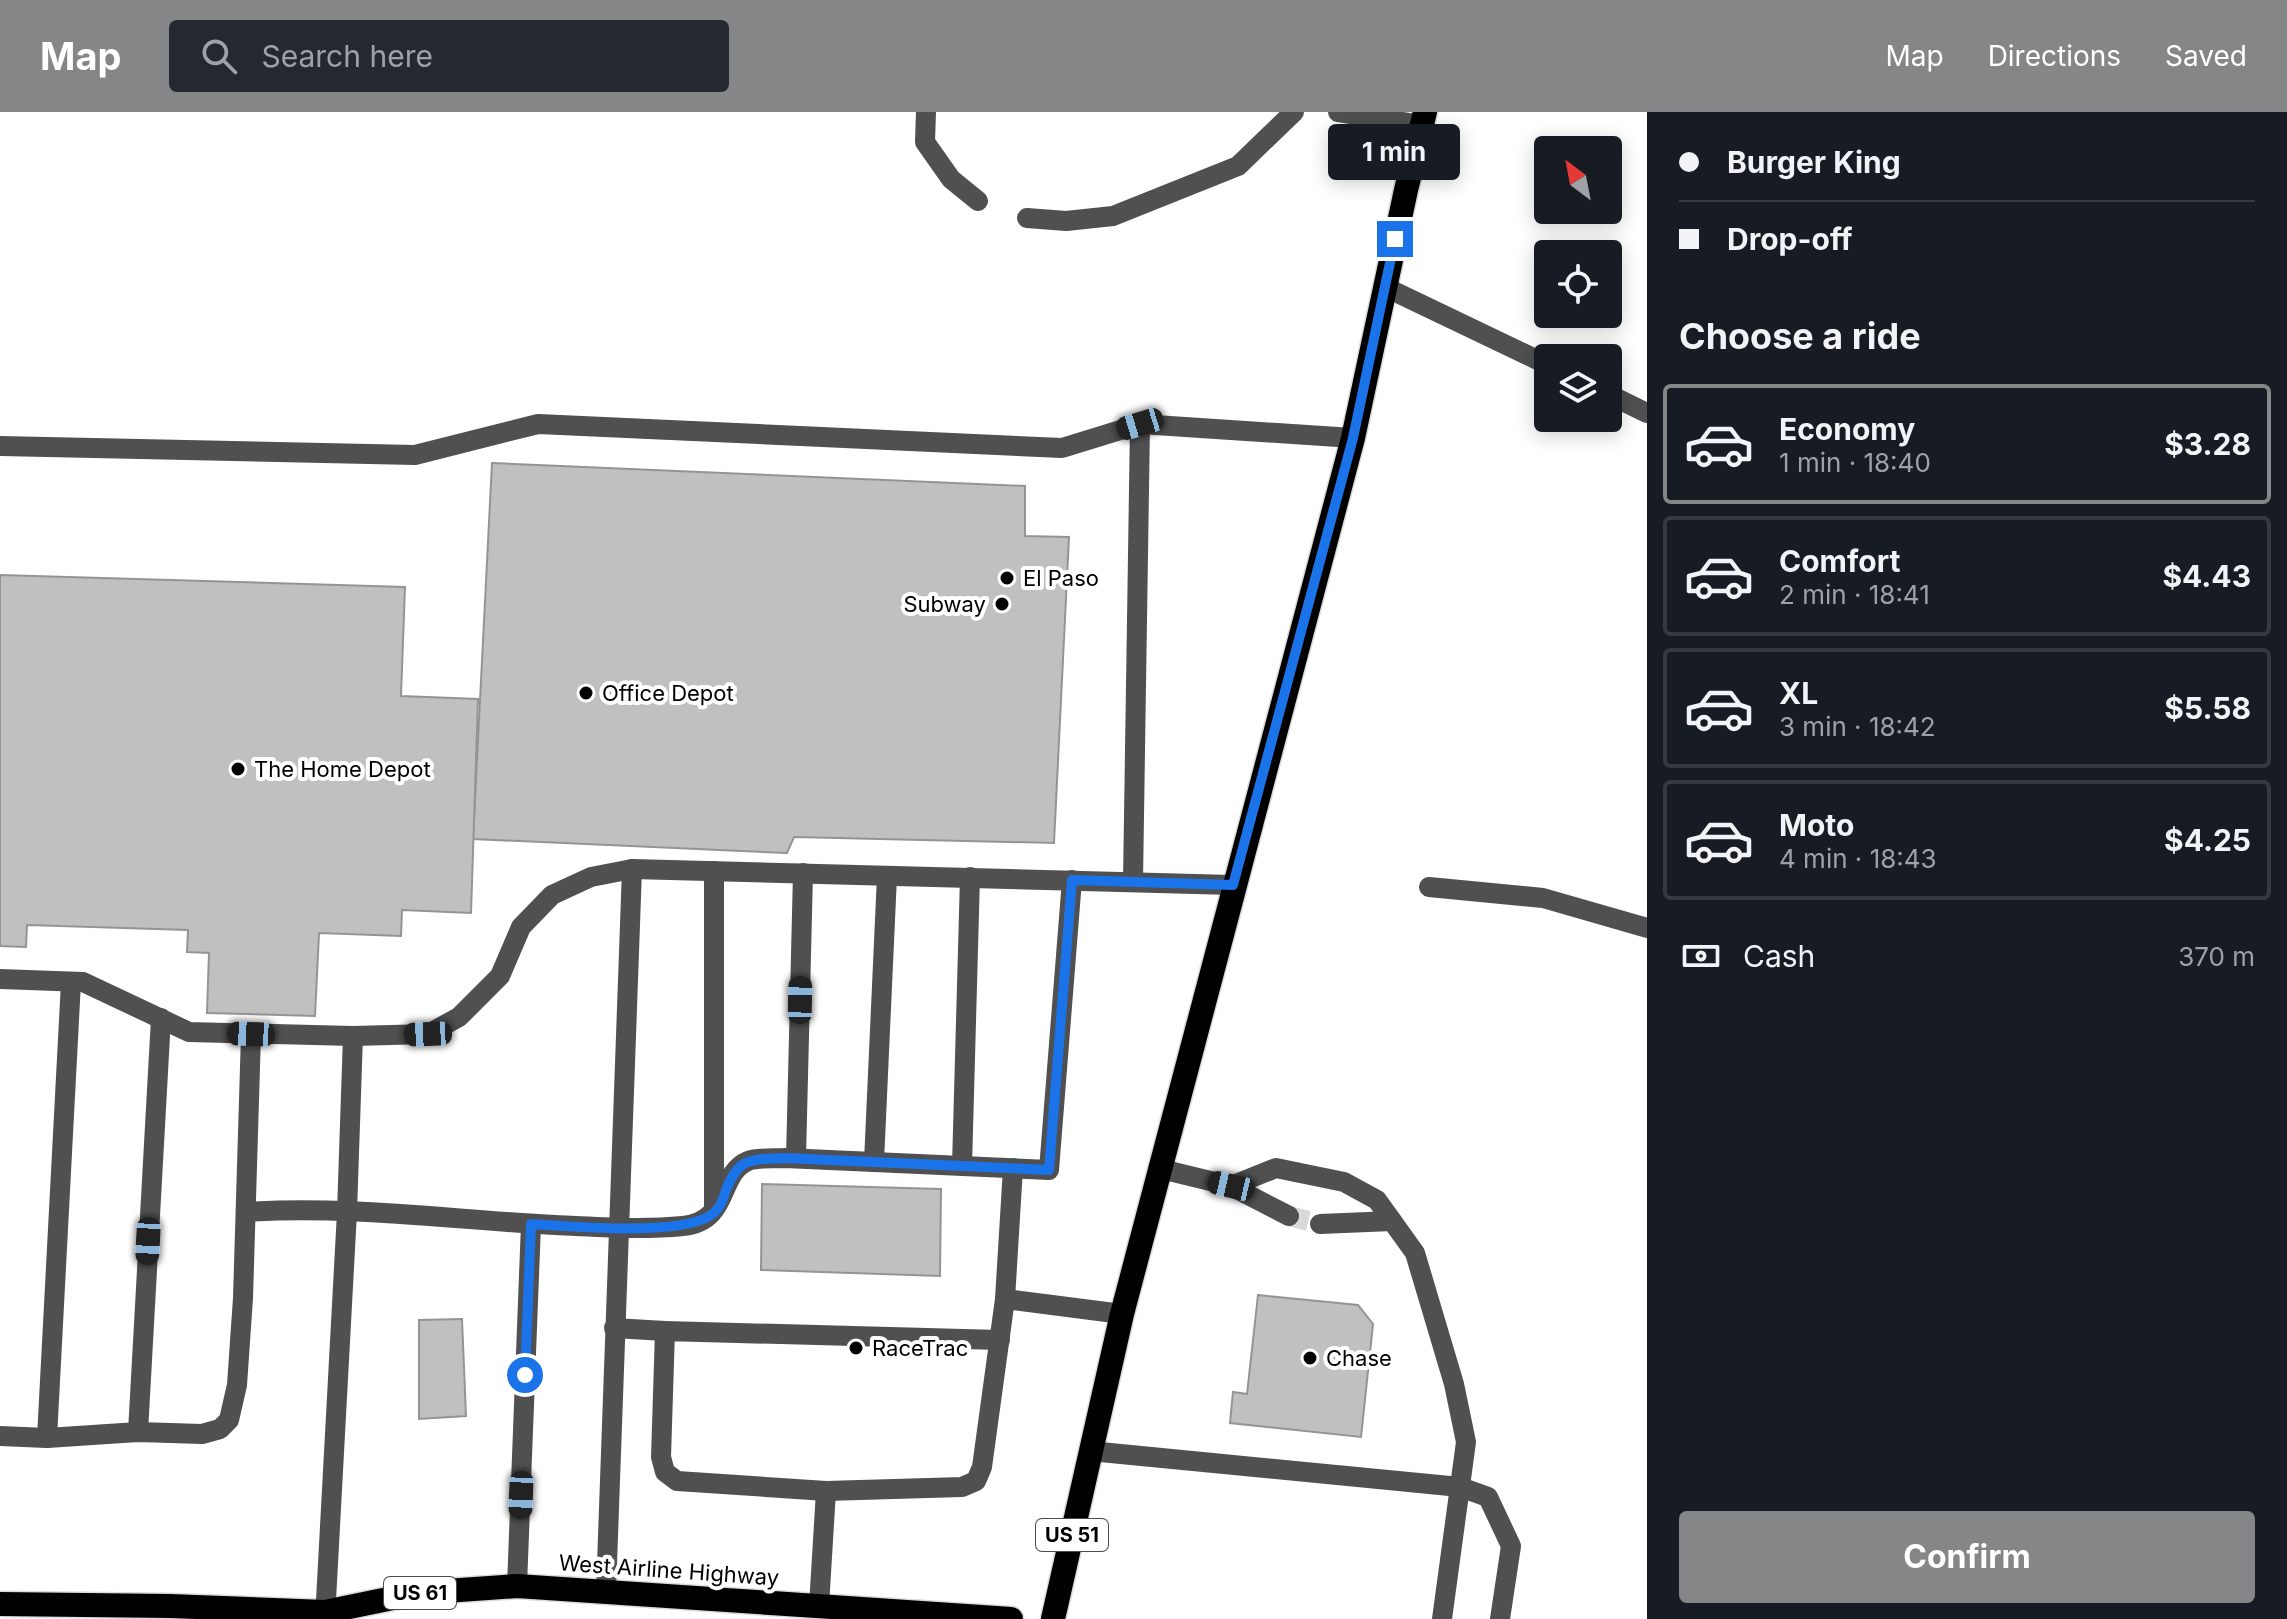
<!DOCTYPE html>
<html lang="en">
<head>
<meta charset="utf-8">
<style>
	:root { --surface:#171b24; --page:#242831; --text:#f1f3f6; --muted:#9ea1a6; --line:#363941; --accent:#858687 }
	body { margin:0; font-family:Inter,sans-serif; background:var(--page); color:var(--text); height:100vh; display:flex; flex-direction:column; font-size:30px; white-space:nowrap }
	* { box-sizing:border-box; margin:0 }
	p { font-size:26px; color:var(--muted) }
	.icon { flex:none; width:44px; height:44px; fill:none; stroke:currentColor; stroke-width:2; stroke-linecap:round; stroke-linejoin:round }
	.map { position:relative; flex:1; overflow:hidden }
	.sheet { display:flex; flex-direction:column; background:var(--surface); width:640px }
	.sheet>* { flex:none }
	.banner { display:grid; align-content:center; height:176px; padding:0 32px; background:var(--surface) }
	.needle { width:52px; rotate:328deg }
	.controls { position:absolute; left:1534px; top:24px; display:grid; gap:16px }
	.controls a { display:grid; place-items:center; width:88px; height:88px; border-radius:8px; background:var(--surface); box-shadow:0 4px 20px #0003; font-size:40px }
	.end { position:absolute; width:36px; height:36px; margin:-18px; border:10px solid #1a73e8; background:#fff; box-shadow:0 0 0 4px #fff }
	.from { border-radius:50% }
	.bubble { position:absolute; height:56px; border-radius:8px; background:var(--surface); box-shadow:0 4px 20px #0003; font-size:26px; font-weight:700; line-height:56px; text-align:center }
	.car { position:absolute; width:24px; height:48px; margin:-24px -12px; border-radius:10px; box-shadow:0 0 6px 2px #0007; background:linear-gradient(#222 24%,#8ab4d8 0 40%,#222 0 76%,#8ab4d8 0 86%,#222 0) }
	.banner b { display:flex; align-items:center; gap:28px; height:76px; font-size:30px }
	.banner b+b { border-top:2px solid var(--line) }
	.banner i { width:20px; height:20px; background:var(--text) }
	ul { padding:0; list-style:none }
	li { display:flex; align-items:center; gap:24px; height:120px; margin:0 16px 12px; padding:0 16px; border:4px solid var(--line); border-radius:8px }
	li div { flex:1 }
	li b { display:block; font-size:30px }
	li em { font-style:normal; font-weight:700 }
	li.on { border-color:var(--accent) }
	li>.icon { width:72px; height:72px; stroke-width:1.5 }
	h2 { padding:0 32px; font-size:36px; line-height:96px }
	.pay { display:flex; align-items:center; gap:20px; height:88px; padding:0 32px; font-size:30px }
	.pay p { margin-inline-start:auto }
	.button { display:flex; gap:16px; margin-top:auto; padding:16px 32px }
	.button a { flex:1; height:92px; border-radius:8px; background:var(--accent); color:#fff; font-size:32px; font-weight:700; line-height:92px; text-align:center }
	header { display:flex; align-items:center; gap:48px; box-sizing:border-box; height:112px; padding:0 40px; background:var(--accent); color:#fff }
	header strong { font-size:38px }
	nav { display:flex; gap:44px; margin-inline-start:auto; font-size:28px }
	.search { width:560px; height:72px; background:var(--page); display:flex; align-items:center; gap:20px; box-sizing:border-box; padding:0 28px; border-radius:8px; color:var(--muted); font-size:30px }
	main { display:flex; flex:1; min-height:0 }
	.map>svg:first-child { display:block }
	.building { fill:#c0c0c0; stroke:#949494; stroke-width:2 }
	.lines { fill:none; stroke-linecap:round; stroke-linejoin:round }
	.minor-tunnel { stroke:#d9d9d9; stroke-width:20; stroke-dasharray:20 10; stroke-linecap:butt }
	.highway-casing { stroke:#dbdbdb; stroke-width:27 }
	.minor { stroke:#505050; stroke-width:20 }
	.highway { stroke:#000; stroke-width:24 }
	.route { stroke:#1a73e8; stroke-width:10 }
	.poi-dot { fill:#000; stroke:#fff; stroke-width:3 }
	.labels { text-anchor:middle; stroke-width:8; stroke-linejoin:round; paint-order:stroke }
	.shield { fill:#fff; stroke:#4c4c4c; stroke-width:2 }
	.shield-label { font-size:20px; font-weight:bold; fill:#000 }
	.poi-label { font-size:22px; fill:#000; stroke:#fff; text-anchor:start }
	.street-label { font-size:22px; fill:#000; stroke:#fff }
</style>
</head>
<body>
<header>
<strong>Map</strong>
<div class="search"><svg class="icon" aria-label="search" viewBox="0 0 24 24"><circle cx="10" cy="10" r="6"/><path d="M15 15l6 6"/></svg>Search here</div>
<nav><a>Map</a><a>Directions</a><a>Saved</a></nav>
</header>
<main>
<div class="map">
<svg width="1647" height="1507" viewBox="0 0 1647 1507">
	<rect width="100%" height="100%" fill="#fff"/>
	<g class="building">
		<path d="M492 351 1025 374V424L1069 425 1054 731 794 725 787 741 473 727Z"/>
		<path d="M0 463 405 475 401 584 478 587 471 801 402 798 401 824 319 821 315 904 207 901 209 841 187 840 188 818 27 813 26 835 0 834Z"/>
		<path d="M762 1072 941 1077 940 1164 761 1158Z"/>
		<path d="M1258 1183 1358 1193 1373 1212 1361 1325 1230 1311 1233 1280 1247 1282Z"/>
		<path d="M462 1207 466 1304 419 1307V1208Z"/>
	</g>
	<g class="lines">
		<path class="minor-tunnel" d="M1289 1104 1320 1112"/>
		<g class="highway-casing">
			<g id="highway">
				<path d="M0 1492 170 1494 325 1500 417 1481 517 1474 1011 1507"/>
				<path d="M1053 1507 1122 1202 1353 326 1406 78 1425 0"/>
			</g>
		</g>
		<g class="minor">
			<path d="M926 0 925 30 951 67 978 89"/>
			<path d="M1338 0 1422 13"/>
			<path d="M1027 106 1066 109 1113 104 1238 54 1294 0"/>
			<path d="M1385 175 1548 253"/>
			<path d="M1608 282 1647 301"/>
			<path d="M0 334 415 343 538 312 1062 336 1140 312 1353 326"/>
			<path d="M714 759V1095"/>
			<path d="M1133 770 1140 312"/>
			<path d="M1429 775 1543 786 1647 816"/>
			<path d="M0 867 83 870 189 920 353 924"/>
			<path d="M796 1046 803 761"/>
			<path d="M874 1050 887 764"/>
			<path d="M962 1054 970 765"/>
			<path d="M1161 1057 1231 1074 1276 1056 1344 1070 1377 1088 1415 1141 1454 1272 1466 1330 1442 1507"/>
			<path d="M1231 1074 1289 1104"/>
			<path d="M246 1100C348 1093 453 1108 556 1113 598 1115 641 1118 683 1114 731 1109 717 1062 748 1049 758 1045 774 1047 785 1046L1049 1058 1072 768"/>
			<path d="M1320 1112 1392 1109"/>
			<path d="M1005 1187 1122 1202"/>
			<path d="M614 1216 665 1219"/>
			<path d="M138 1320 161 906"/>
			<path d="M0 1324 47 1326 138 1320 202 1322 220 1317 229 1308 237 1273 243 1186 251 922"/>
			<path d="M47 1326 71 870"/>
			<path d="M1090 1339 1460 1375 1488 1385 1511 1434 1500 1507"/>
			<path d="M826 1379 677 1369 665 1360 661 1345 665 1219 1000 1228"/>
			<path d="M517 1474 531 1112"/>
			<path d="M606 1480 632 757"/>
			<path d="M819 1494 826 1379 962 1375 976 1369 982 1355 1005 1187 1013 1056"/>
			<path d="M325 1507 347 1100 353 924 428 922 459 905 500 864 521 815 552 783 591 765 632 757 1233 773"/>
		</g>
		<use href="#highway" class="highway"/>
	</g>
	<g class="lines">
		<path class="route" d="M525 1263 531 1112C569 1114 688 1126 715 1100 720 1095 724 1085 726 1078 739 1044 752 1048 785 1046L1049 1058 1072 768 1233 773 1353 326 1395 127"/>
	</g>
	<g class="poi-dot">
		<circle cx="1007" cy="466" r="8"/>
		<circle cx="1002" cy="492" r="8"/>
		<circle cx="586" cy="581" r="8"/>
		<circle cx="238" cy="657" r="8"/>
		<circle cx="856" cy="1236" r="8"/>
		<circle cx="1310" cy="1246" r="8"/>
	</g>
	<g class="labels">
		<g class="shield">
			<rect x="1036" y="1407" width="72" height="32" rx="6"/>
			<rect x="384" y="1465" width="72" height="32" rx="6"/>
		</g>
		<g class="shield-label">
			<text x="1072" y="1430">US 51</text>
			<text x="420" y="1488">US 61</text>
		</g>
		<g class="poi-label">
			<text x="1023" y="474">El Paso</text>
			<text x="986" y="500" text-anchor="end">Subway</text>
			<text x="602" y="589">Office Depot</text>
			<text x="254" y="665">The Home Depot</text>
			<text x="872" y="1244">RaceTrac</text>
			<text x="1326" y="1254">Chase</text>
		</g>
		<g class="street-label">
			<text transform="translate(669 1458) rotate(4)" y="8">West Airline Highway</text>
		</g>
	</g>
</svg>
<div class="controls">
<a><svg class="needle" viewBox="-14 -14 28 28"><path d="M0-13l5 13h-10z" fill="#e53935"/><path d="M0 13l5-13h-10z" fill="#9ea1a6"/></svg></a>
<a><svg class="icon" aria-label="locate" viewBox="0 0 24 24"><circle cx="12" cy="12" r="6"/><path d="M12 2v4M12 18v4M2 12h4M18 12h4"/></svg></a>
<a><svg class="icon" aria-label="layers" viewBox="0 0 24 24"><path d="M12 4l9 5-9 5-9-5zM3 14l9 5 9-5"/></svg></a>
</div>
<i class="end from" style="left:525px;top:1263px"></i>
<i class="end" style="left:1395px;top:127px"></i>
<div class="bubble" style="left:1328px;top:12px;width:132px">1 min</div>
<i class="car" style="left:1140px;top:312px;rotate:253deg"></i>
<i class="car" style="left:800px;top:888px;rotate:1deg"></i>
<i class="car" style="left:251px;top:922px;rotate:272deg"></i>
<i class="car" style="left:428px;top:922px;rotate:268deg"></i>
<i class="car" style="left:1231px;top:1074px;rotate:283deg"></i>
<i class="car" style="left:148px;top:1129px;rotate:183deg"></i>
<i class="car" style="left:521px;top:1383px;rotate:182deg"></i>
</div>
<section class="sheet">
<div class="banner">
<b><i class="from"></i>Burger King</b>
<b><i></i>Drop-off</b>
</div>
<h2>Choose a ride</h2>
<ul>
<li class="on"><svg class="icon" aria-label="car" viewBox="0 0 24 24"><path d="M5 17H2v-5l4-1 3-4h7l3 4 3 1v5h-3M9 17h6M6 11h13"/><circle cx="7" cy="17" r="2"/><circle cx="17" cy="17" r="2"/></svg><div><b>Economy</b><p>1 min · 18:40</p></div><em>$3.28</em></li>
<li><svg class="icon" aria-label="car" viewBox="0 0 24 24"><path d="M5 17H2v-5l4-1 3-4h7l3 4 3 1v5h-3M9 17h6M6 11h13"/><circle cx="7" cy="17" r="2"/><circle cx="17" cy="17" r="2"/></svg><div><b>Comfort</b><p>2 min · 18:41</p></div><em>$4.43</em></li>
<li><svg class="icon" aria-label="car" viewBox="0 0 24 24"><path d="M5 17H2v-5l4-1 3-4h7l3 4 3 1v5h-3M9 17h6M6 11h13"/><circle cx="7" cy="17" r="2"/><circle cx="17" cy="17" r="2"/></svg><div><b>XL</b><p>3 min · 18:42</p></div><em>$5.58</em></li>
<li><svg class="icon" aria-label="car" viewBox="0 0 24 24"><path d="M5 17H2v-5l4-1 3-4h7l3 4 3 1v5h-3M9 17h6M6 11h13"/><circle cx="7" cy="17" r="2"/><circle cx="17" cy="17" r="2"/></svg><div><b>Moto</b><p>4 min · 18:43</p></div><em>$4.25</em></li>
</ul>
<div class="pay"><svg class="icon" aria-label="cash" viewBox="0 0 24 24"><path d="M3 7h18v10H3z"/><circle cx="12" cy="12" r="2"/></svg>Cash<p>370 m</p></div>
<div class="button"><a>Confirm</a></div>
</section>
</main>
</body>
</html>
